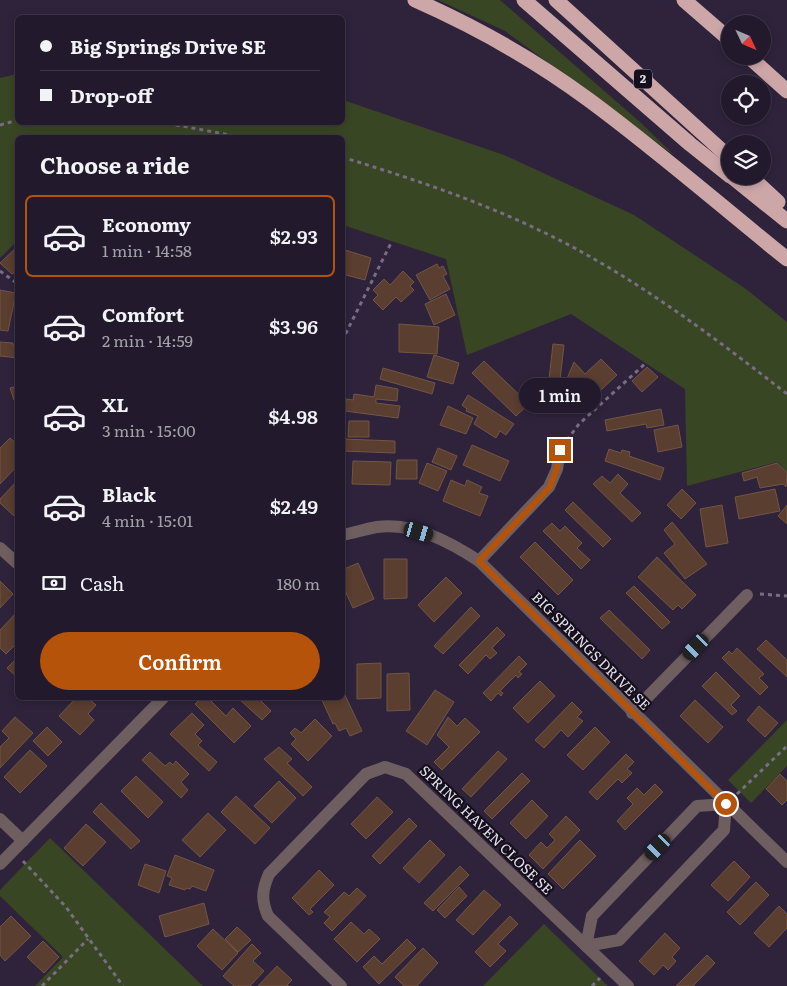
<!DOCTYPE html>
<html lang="en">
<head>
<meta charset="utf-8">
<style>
	:root { --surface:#221a2c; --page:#2a2334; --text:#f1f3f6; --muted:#a2a1a9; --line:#3f3848; --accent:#b45309 }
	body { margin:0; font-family:Literata,serif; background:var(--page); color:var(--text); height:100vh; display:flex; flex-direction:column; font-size:19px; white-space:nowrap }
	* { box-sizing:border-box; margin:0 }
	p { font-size:16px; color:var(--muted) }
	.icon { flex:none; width:28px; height:28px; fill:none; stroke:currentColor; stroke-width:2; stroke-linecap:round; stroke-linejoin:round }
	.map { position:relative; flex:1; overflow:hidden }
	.panel { position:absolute; left:15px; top:135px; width:330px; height:565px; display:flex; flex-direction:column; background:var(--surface); border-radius:8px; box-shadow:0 2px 8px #0003,0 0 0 1px var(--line) }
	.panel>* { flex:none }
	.banner { position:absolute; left:15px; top:15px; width:330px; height:110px; border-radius:8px; box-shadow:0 2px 8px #0003,0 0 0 1px var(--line); display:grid; align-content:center; height:110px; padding:0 25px; background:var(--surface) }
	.needle { width:32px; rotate:134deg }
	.controls { position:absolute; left:721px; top:15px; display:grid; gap:10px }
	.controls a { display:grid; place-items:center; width:50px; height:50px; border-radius:50%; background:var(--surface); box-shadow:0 2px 8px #0003,0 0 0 1px var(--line); font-size:25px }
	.end { position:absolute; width:22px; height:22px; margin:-11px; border:6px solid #b45309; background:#fff; box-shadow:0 0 0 2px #fff }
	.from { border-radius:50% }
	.bubble { position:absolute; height:35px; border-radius:18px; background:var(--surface); box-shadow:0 2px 8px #0003,0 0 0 1px var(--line); font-size:16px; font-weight:600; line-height:35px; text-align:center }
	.car { position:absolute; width:15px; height:30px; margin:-15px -8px; border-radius:6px; box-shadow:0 0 4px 1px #0007; background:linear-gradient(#222 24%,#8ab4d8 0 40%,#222 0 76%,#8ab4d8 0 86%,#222 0) }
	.banner b { display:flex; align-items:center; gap:18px; height:48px; font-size:19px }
	.banner b+b { border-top:1px solid var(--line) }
	.banner i { width:12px; height:12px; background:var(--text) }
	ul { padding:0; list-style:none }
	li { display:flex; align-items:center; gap:15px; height:82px; margin:0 10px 8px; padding:0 15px; border:2px solid transparent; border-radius:8px }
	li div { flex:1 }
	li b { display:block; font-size:19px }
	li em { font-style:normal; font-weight:600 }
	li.on { border-color:var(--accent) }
	li>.icon { width:45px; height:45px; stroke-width:1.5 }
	h2 { padding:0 25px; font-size:22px; line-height:60px }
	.pay { display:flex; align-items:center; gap:12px; height:55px; padding:0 25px; font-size:19px }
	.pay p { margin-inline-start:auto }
	.cta { display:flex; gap:10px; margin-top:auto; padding:10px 25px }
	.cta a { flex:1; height:58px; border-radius:30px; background:var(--accent); color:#fff; font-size:20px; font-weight:600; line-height:58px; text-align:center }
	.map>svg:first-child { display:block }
	.green { fill:#394624 }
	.building { fill:#5a3e2f; stroke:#725545 }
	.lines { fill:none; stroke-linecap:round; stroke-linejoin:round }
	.path { stroke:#776e83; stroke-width:3; stroke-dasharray:4 4; stroke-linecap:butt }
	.minor { stroke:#6e5e5f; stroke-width:12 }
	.motorway { stroke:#cda6a8; stroke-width:15 }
	.route { stroke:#b45309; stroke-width:6 }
	.labels { text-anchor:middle; stroke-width:4.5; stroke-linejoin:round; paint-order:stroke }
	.shield { fill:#140f1a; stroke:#a6a0ae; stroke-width:1 }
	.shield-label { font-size:12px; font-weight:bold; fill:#e4deee }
	.street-label { font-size:14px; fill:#e4deee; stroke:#140f1a }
</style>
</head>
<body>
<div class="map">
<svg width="787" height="986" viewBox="0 0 787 986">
	<rect width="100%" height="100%" fill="#2e233b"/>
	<g class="green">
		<path d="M438 0H500L641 123 675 156 505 31Z"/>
		<path d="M17 74 18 122H342L343 100 504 155 634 215 746 289 787 322V471L777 462 687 486 685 389 571 314 467 355 446 259 343 225 342 138H18L17 241 0 258V78Z"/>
		<path d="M787 720V766L751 803 728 780Z"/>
		<path d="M50 838 203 986H35L63 957 0 896V890Z"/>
		<path d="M544 924 608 986H483Z"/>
	</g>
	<g class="building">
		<path d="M18 246V270L12 274 0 263Z"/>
		<path d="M342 249 371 258 365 280 342 274Z"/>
		<path d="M437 264 439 268 443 266 447 274 443 276 450 289 430 300 416 275Z"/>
		<path d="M403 271 414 282 410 286 414 290 401 302 396 297 383 310 373 300 378 295 373 290 384 279 390 285Z"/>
		<path d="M0 290 16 293 8 331 0 330Z"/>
		<path d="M446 294 455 315 434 325 425 304Z"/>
		<path d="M399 324 439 327 437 354 399 352Z"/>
		<path d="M0 342 13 343V346H18V358L0 356Z"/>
		<path d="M553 344 564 345 558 398 547 397Z"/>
		<path d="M434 355 459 363 453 384 427 377Z"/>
		<path d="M601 359 617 375 587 403 566 381 574 362 585 374Z"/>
		<path d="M484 361 529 404 516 416 472 373Z"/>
		<path d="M647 367 658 377 642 392 632 381Z"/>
		<path d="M383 368 435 383 432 394 380 379Z"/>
		<path d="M376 385 398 389 397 401 376 399V403L400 406 398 418 345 411 346 399 353 400 354 394 374 397Z"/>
		<path d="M18 386V399L14 400 10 388Z"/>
		<path d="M468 395 514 424 506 435 500 431 496 438 474 424 478 416 466 411 467 409 462 405Z"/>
		<path d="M448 406 473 418 466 434 440 425Z"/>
		<path d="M661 409 664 425 647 428 646 424 607 431 605 420Z"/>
		<path d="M349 421H369V437H348Z"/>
		<path d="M678 425 682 447 658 452 654 430Z"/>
		<path d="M10 438 18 445V465L0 484V448Z"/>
		<path d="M343 439 395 441V453L342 451Z"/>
		<path d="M472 445 509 461 500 481 463 465Z"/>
		<path d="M438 448 457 456 451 470 432 462Z"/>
		<path d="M609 449 621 453 622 450 630 452 629 456 664 468 660 480 605 461Z"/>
		<path d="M397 460H417V479H396Z"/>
		<path d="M353 461 391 462 390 485 352 484Z"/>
		<path d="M427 463 447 471 438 491 419 483Z"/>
		<path d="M777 463 787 472 786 487 783 484 760 488 757 477 744 481 742 473Z"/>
		<path d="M618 474 628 484 620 493 641 513 632 522 593 484 602 476 610 483Z"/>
		<path d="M18 480V512L14 516 0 503V499Z"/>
		<path d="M451 480 465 486 467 480 482 487 479 493 488 496 480 516 443 501Z"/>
		<path d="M682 489 696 503 681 519 667 505Z"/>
		<path d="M775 489 780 511 739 519 735 497Z"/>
		<path d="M573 502 611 539 603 547 565 510Z"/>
		<path d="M722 505 728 543 706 547 700 509Z"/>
		<path d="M787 505V524L778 516Z"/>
		<path d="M672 522 707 564 685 579 664 553 675 544 664 530Z"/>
		<path d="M552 523 560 531 565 526 582 543 577 548 590 560 581 569 543 531Z"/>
		<path d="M535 542 573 580 558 595 520 557Z"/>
		<path d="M657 557 696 595 682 609 678 605 673 610 638 577Z"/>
		<path d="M384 559H407V598L384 599Z"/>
		<path d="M358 563 374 599 353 608 342 584V570Z"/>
		<path d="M446 577 462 593 434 622 418 605Z"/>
		<path d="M0 581 13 594 0 608Z"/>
		<path d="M634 586 670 622 662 629 626 593Z"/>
		<path d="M471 607 480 616 443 654 434 646Z"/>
		<path d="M609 610 650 650 642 659 600 618Z"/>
		<path d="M18 611V642L6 654 0 648V630Z"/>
		<path d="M497 627 505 635 492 648 497 653 490 659 486 655 468 674 459 665Z"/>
		<path d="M766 640 787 660V677L757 649Z"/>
		<path d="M737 648 764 674 759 678 768 687 760 695 722 658 729 651 732 654Z"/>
		<path d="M519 656 527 664 519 672 522 674 518 678 516 675 500 691 503 693 501 696 498 693 491 701 483 693Z"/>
		<path d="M18 657V676L17 677 7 668Z"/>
		<path d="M381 663V698L357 699V664Z"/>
		<path d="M716 672 740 696 731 705 737 711 732 715 702 686Z"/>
		<path d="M409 673 410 710 387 711V674Z"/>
		<path d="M540 681 555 696 528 723 513 708Z"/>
		<path d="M342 689 362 731 350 736 346 728 339 731 335 723 333 724 321 698H342Z"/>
		<path d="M435 690 454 702 427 745 406 731Z"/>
		<path d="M76 698H94L91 701 96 705 88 714 94 720 80 735 59 716Z"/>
		<path d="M201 698H208L226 716 233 708 251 726 234 743 195 704Z"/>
		<path d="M238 698H260L259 699 271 711 262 720Z"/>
		<path d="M695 700 723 727 708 743 680 716Z"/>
		<path d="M572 702 582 712 577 717 583 721 568 737 561 730 544 748 535 740Z"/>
		<path d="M759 706 778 723 765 737 747 720Z"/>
		<path d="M192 713 204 725 195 734 202 741 198 745 217 762 209 771 170 734Z"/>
		<path d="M15 717 33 733 0 768V747L9 738 2 731Z"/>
		<path d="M448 717 457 726 465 718 480 732 442 770 434 762 449 747 437 735Z"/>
		<path d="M315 719 332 736 308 761 291 744 296 739 290 733 295 728 301 733Z"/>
		<path d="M47 727 62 742 48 756 33 741Z"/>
		<path d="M595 727 610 742 583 770 567 755Z"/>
		<path d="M279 747 292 759 287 763 312 787 303 796 264 759Z"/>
		<path d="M30 750 47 766 20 793 4 777Z"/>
		<path d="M498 751 507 759 471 797 462 789Z"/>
		<path d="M150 752 165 766 170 762 173 765 176 761 189 774 181 782 188 790 181 798 142 760Z"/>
		<path d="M626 754 634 762 627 769 632 773 622 783 618 779 597 800 589 792Z"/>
		<path d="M522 773 530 781 492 819 484 811Z"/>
		<path d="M780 774 787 781V800L782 805 766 789Z"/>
		<path d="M136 776 163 802 148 818 121 791Z"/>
		<path d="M279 781 296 798 272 823 254 806Z"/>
		<path d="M655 784 663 792 625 830 617 821 633 804 627 798 637 788 644 795Z"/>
		<path d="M236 796 270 828 255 844 221 812Z"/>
		<path d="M377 797 393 812 366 839 351 824Z"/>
		<path d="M532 800 548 816 526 839 510 823Z"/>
		<path d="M101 803 140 841 131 849 93 812Z"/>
		<path d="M208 813 226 830 200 857 182 840Z"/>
		<path d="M566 816 580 830 543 869 529 855 541 842 547 848 555 840 549 834Z"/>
		<path d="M409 818 417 826 380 864 372 856Z"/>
		<path d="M86 824 106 842 83 866 64 848Z"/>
		<path d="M430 840 445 855 419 883 403 868Z"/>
		<path d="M580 840 596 856 563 889 548 874Z"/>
		<path d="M175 855 214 870 206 891 192 886 190 889 186 888 185 890 169 885 172 878 167 876Z"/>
		<path d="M734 861 750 877 728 901 711 885Z"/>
		<path d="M145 864 166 871 159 893 138 885Z"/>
		<path d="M460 866 469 875 433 911 424 903Z"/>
		<path d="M319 870 334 885 310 909 313 912 309 915 292 898Z"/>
		<path d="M756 882 769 895 740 925 727 912Z"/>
		<path d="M459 887 467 896 445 918 437 910Z"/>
		<path d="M357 888 366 896 332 931 324 923 330 917 324 912 344 892 349 896Z"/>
		<path d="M484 890 501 905 473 935 456 920Z"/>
		<path d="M204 903 209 924 165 937 159 916Z"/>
		<path d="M779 906 787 914V928L769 947 754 933Z"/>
		<path d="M11 916 31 936 5 961 0 955V927Z"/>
		<path d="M510 916 518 924 498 944 506 951 490 967 475 952Z"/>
		<path d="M351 922 364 934 369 929 380 939 357 962 334 939Z"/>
		<path d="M237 927 251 940 238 952 225 939Z"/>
		<path d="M213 929 238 953 222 970 197 946Z"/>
		<path d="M665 933 680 948 672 957 676 961 668 970 663 965 654 975 639 961Z"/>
		<path d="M407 939 416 948 379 984 363 967 374 956 382 964Z"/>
		<path d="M43 941 59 957 44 973 27 957Z"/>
		<path d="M252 944 261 953 253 961 264 971 250 986H234L223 976Z"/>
		<path d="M423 948 438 963 417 986H404L395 977Z"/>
		<path d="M707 955 715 963 693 986H676Z"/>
		<path d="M277 966 292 980 287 985 289 986H258Z"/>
	</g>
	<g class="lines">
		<g class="path">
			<path d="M160 122 246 138"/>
			<path d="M0 125 18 120"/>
			<path d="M342 157C410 178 477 200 541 231 629 273 710 334 787 394"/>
			<path d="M0 271 18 284"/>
			<path d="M342 341 391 243"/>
			<path d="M567 440 579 424 647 362"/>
			<path d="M760 594 787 596"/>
			<path d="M737 794 787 746"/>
			<path d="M23 861 66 907 123 986"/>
			<path d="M42 986 88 939"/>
			<path d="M592 986 600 978"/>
		</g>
		<g class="minor">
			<path d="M342 535C354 533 365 529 377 527 413 522 450 542 479 561L787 862"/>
			<path d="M0 548 18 564"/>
			<path d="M479 561 549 487 557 469 560 450"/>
			<path d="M632 713 747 595"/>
			<path d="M726 804 724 830 619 940 586 946 592 916 697 806Z"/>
			<path d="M0 819 23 841"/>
			<path d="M0 864 163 698"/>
			<path d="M341 986 268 916C261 900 262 890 269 874L366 774 385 767 406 774 628 986"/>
		</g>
		<g class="motorway">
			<path d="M415 0C476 27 535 60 589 100 657 150 721 206 787 259"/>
			<path d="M524 0 690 144 730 176"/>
			<path d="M556 0 730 158"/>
			<path d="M684 0 730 40"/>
			<path d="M748 56 787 91"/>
			<path d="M731 176 787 221"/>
			<path d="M750 176 778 202"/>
		</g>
	</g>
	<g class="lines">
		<path class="route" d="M560 450 557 468 550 487 479 561 726 804"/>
	</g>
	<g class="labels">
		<rect class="shield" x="634" y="69.5" width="18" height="19" rx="4"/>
		<g class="shield-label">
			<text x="643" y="83">2</text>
		</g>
		<g class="street-label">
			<text transform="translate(591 651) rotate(45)" y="5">BIG SPRINGS DRIVE SE</text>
			<text transform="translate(486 830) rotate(44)" y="5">SPRING HAVEN CLOSE SE</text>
		</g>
	</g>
</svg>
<div class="controls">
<a><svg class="needle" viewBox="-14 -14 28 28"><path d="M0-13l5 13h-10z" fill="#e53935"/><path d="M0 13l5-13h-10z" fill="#a2a1a9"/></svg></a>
<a><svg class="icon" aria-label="locate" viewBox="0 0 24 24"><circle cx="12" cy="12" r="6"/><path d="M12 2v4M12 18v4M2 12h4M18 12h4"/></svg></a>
<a><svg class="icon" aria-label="layers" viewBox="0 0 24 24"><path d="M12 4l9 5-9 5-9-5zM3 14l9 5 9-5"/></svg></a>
</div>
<i class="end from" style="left:726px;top:804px"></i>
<i class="end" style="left:560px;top:450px"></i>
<div class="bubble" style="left:519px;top:378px;width:82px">1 min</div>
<i class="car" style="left:419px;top:532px;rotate:106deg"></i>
<i class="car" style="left:696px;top:647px;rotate:224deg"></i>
<i class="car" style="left:658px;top:847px;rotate:224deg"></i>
<div class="banner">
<b><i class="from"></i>Big Springs Drive SE</b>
<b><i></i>Drop-off</b>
</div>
<section class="panel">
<h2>Choose a ride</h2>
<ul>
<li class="on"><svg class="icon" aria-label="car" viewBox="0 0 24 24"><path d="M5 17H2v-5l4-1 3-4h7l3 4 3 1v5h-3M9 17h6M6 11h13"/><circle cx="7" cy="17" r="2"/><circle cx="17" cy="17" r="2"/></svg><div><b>Economy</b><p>1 min · 14:58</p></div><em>$2.93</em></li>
<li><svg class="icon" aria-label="car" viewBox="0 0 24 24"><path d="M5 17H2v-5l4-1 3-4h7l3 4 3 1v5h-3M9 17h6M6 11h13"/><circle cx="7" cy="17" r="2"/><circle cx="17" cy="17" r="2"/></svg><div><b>Comfort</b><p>2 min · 14:59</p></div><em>$3.96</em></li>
<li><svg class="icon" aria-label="car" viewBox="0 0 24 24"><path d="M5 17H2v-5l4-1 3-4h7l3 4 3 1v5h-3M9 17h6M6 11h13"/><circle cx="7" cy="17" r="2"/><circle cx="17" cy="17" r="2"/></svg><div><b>XL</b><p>3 min · 15:00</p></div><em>$4.98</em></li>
<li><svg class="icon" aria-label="car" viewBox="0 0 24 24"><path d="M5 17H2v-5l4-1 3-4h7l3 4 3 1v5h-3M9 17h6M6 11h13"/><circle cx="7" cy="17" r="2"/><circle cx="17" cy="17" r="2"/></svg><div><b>Black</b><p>4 min · 15:01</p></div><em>$2.49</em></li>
</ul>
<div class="pay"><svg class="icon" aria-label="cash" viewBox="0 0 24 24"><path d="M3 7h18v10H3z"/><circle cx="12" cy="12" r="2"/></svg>Cash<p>180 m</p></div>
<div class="cta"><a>Confirm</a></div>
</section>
</div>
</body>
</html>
